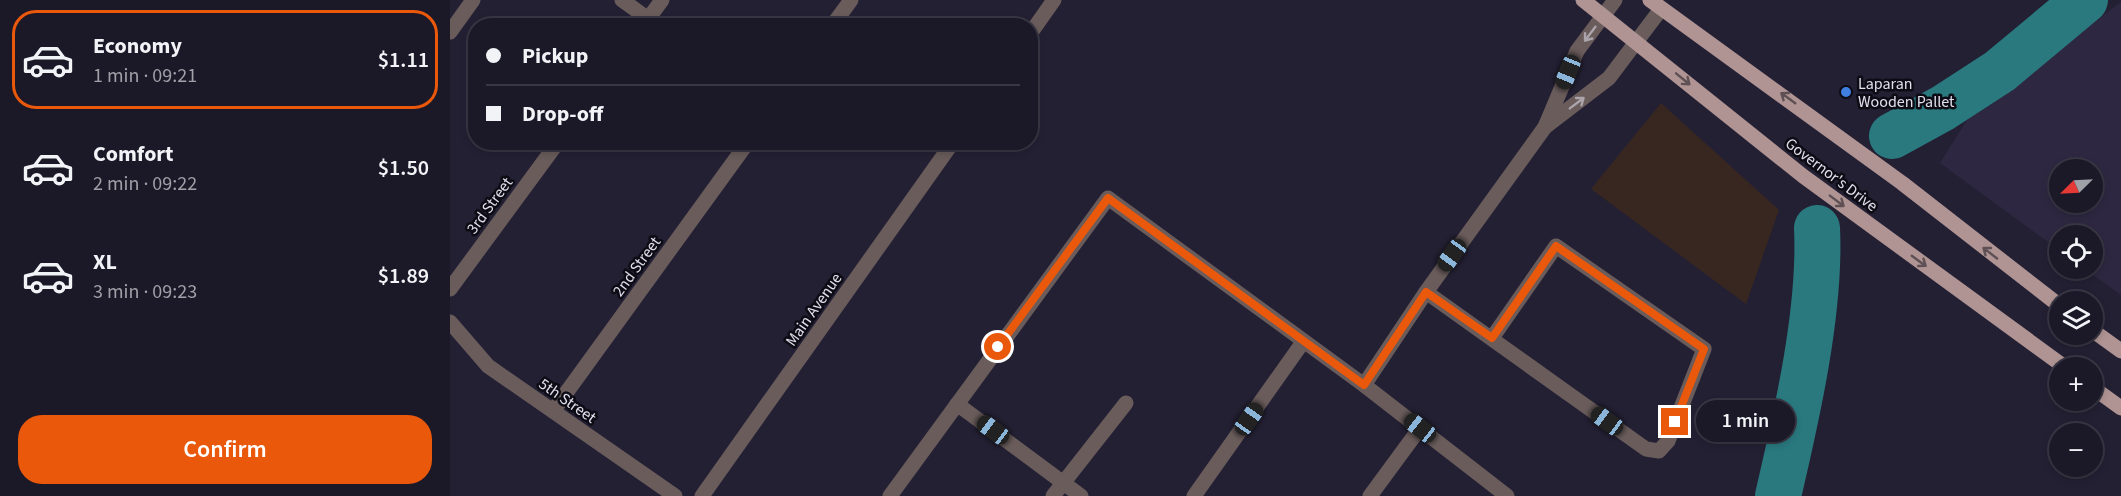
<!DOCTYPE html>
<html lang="en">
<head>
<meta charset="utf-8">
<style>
	:root { --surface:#1b1827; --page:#282533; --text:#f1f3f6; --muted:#a0a0a7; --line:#393744; --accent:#ea580c }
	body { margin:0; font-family:"Source Sans 3",sans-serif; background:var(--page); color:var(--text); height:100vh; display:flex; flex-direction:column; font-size:22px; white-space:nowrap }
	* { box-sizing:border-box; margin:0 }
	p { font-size:20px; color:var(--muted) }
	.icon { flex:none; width:33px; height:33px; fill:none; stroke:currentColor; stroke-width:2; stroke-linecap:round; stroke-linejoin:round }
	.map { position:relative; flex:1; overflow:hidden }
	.drawer { display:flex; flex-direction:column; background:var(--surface); width:450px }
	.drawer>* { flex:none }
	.banner { position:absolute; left:18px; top:18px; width:570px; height:132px; border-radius:24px; box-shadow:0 3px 9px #0003,0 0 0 2px var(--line); display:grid; align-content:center; height:132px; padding:0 18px; background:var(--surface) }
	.needle { width:39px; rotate:246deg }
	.tools { position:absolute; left:1599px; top:159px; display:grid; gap:12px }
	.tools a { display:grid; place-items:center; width:54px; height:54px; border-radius:50%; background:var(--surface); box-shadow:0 3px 9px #0003,0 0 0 2px var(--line); font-size:30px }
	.end { position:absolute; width:27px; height:27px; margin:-14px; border:8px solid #ea580c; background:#fff; box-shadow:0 0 0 3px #fff }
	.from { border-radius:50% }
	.bubble { position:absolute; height:42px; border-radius:21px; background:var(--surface); box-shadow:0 3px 9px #0003,0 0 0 2px var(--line); font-size:20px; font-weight:600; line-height:42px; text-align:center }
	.car { position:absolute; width:18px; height:36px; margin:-18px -9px; border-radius:8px; box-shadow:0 0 4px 2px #0007; background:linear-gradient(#222 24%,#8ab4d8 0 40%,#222 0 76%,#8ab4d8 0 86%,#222 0) }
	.banner b { display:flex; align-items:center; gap:21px; height:57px; font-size:22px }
	.banner b+b { border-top:2px solid var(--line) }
	.banner i { width:15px; height:15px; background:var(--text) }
	ul { padding:10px 0 0; list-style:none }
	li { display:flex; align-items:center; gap:18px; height:99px; margin:0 12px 9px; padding:0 6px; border:3px solid transparent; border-radius:24px }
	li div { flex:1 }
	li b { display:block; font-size:22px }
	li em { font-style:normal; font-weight:600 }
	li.on { border-color:var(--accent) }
	li>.icon { width:54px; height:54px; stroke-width:1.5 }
	.primary-button { display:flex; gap:12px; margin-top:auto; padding:12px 18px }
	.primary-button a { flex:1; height:69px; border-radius:24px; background:var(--accent); color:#fff; font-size:24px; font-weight:600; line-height:69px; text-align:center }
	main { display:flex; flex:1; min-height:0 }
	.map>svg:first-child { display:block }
	.commercial { fill:#382620 }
	.built { fill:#2d2741; fill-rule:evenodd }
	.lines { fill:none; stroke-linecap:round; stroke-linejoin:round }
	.river { stroke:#29797f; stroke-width:46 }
	.minor { stroke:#695c5b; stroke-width:15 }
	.primary { stroke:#af9493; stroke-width:15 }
	.oneway { stroke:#aba4ab }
	.oneway2 { stroke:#5e5054 }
	.route { stroke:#ea580c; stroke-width:8 }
	.shop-dot { fill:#3f7fe0; stroke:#0d0b14; stroke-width:2 }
	.labels { text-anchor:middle; stroke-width:5; stroke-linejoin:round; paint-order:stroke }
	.poi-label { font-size:16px; fill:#e1dfed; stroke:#0d0b14; text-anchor:start }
	.street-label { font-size:16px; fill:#e1dfed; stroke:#0d0b14 }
</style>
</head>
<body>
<main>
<section class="drawer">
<ul>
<li class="on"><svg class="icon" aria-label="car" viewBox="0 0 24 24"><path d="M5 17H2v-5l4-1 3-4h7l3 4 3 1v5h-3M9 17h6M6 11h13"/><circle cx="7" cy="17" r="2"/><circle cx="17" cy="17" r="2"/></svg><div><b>Economy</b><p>1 min · 09:21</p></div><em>$1.11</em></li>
<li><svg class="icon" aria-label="car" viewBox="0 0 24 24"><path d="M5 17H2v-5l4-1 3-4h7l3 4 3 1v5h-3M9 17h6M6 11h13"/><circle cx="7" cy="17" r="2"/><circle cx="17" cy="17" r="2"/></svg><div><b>Comfort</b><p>2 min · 09:22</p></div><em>$1.50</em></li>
<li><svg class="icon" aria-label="car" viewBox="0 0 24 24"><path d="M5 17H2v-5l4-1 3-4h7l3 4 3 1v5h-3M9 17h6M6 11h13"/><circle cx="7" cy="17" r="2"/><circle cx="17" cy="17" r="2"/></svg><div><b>XL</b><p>3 min · 09:23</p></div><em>$1.89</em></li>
</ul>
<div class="primary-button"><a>Confirm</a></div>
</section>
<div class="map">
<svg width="1671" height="496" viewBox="0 0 1671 496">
	<rect width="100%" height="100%" fill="#242034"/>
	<path class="commercial" d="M1211 103 1329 210 1296 304 1141 189Z"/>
	<path class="built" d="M1671 2V295L1635 269 1642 268V236H1610L1609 250 1490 163 1519 117ZM1610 170H1642V202H1610Z"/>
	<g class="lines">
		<g class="river">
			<path d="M1442 136 1493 108 1550 71 1635 0"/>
			<path d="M1328 496C1347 415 1371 310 1367 228"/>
		</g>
		<g class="minor">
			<path d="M172 0 208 26"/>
			<path d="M193 26 212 0"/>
			<path d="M382 26 401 0"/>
			<path d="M0 32 23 0"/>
			<path d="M580 34 604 0"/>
			<path d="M1095 127 1159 78 1211 9"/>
			<path d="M0 289 108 142"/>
			<path d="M976 292 1196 449 1209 451 1218 441 1254 349 1106 246 1042 338"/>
			<path d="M0 322 38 366 225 496"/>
			<path d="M914 385 976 292 1095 127 1127 51 1165 0"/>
			<path d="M507 404 631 496"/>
			<path d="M103 411 298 142"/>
			<path d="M252 496 503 142"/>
			<path d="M440 496 658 198 914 385 1057 496"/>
			<path d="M603 496 676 403"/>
			<path d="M744 496 853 342"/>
			<path d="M920 496 970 428"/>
		</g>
		<g class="primary">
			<path d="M1133 0 1353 176 1616 368"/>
			<path d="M1200 0 1452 183 1610 306"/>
			<path d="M1642 330 1671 351"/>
			<path d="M1642 387 1671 408"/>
		</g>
	</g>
	<defs><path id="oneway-shaft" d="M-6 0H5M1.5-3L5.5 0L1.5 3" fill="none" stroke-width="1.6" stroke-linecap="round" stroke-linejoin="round" transform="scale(1.5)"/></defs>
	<g class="oneway">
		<use href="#oneway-shaft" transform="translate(1140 34) rotate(127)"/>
		<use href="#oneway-shaft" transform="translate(1127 103) rotate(-37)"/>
	</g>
	<g class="oneway2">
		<use href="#oneway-shaft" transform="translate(1233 79) rotate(39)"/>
		<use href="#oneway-shaft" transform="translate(1338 98) rotate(-144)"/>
		<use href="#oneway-shaft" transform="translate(1387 201) rotate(37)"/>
		<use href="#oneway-shaft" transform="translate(1540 253) rotate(-142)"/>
		<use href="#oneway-shaft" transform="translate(1469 261) rotate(36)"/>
	</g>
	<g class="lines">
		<path class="route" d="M548 347 658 198 914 385 976 292 1042 338 1106 246 1254 349 1225 422"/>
	</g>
	<circle class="shop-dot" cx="1396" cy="92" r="6"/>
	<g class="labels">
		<g class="poi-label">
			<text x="1408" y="89">Laparan<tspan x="1408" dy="18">Wooden Pallet</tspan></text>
		</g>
		<g class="street-label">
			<text transform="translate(1382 174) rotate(37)" y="6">Governor's Drive</text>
			<text transform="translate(39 205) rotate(-54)" y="6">3rd Street</text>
			<text transform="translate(186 266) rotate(-54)" y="6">2nd Street</text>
			<text transform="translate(363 309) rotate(-55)" y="6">Main Avenue</text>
			<text transform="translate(118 400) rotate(35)" y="6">5th Street</text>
		</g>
	</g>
</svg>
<div class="tools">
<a><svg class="needle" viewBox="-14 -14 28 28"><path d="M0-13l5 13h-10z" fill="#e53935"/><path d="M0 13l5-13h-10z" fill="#a0a0a7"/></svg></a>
<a><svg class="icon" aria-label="locate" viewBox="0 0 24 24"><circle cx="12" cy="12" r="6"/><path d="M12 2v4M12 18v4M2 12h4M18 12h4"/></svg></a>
<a><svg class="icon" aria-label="layers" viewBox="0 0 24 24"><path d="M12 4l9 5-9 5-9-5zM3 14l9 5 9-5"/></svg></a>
<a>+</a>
<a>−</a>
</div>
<i class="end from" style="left:548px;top:347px"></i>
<i class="end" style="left:1225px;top:422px"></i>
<div class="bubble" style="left:1246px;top:400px;width:99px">1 min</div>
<i class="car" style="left:1118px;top:72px;rotate:202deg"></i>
<i class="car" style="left:1002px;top:255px;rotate:216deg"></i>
<i class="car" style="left:799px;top:419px;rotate:35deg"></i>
<i class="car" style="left:1157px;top:421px;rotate:306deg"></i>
<i class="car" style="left:970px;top:428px;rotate:308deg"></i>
<i class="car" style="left:543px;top:430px;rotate:307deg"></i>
<div class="banner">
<b><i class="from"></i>Pickup</b>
<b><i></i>Drop-off</b>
</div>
</div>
</main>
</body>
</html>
